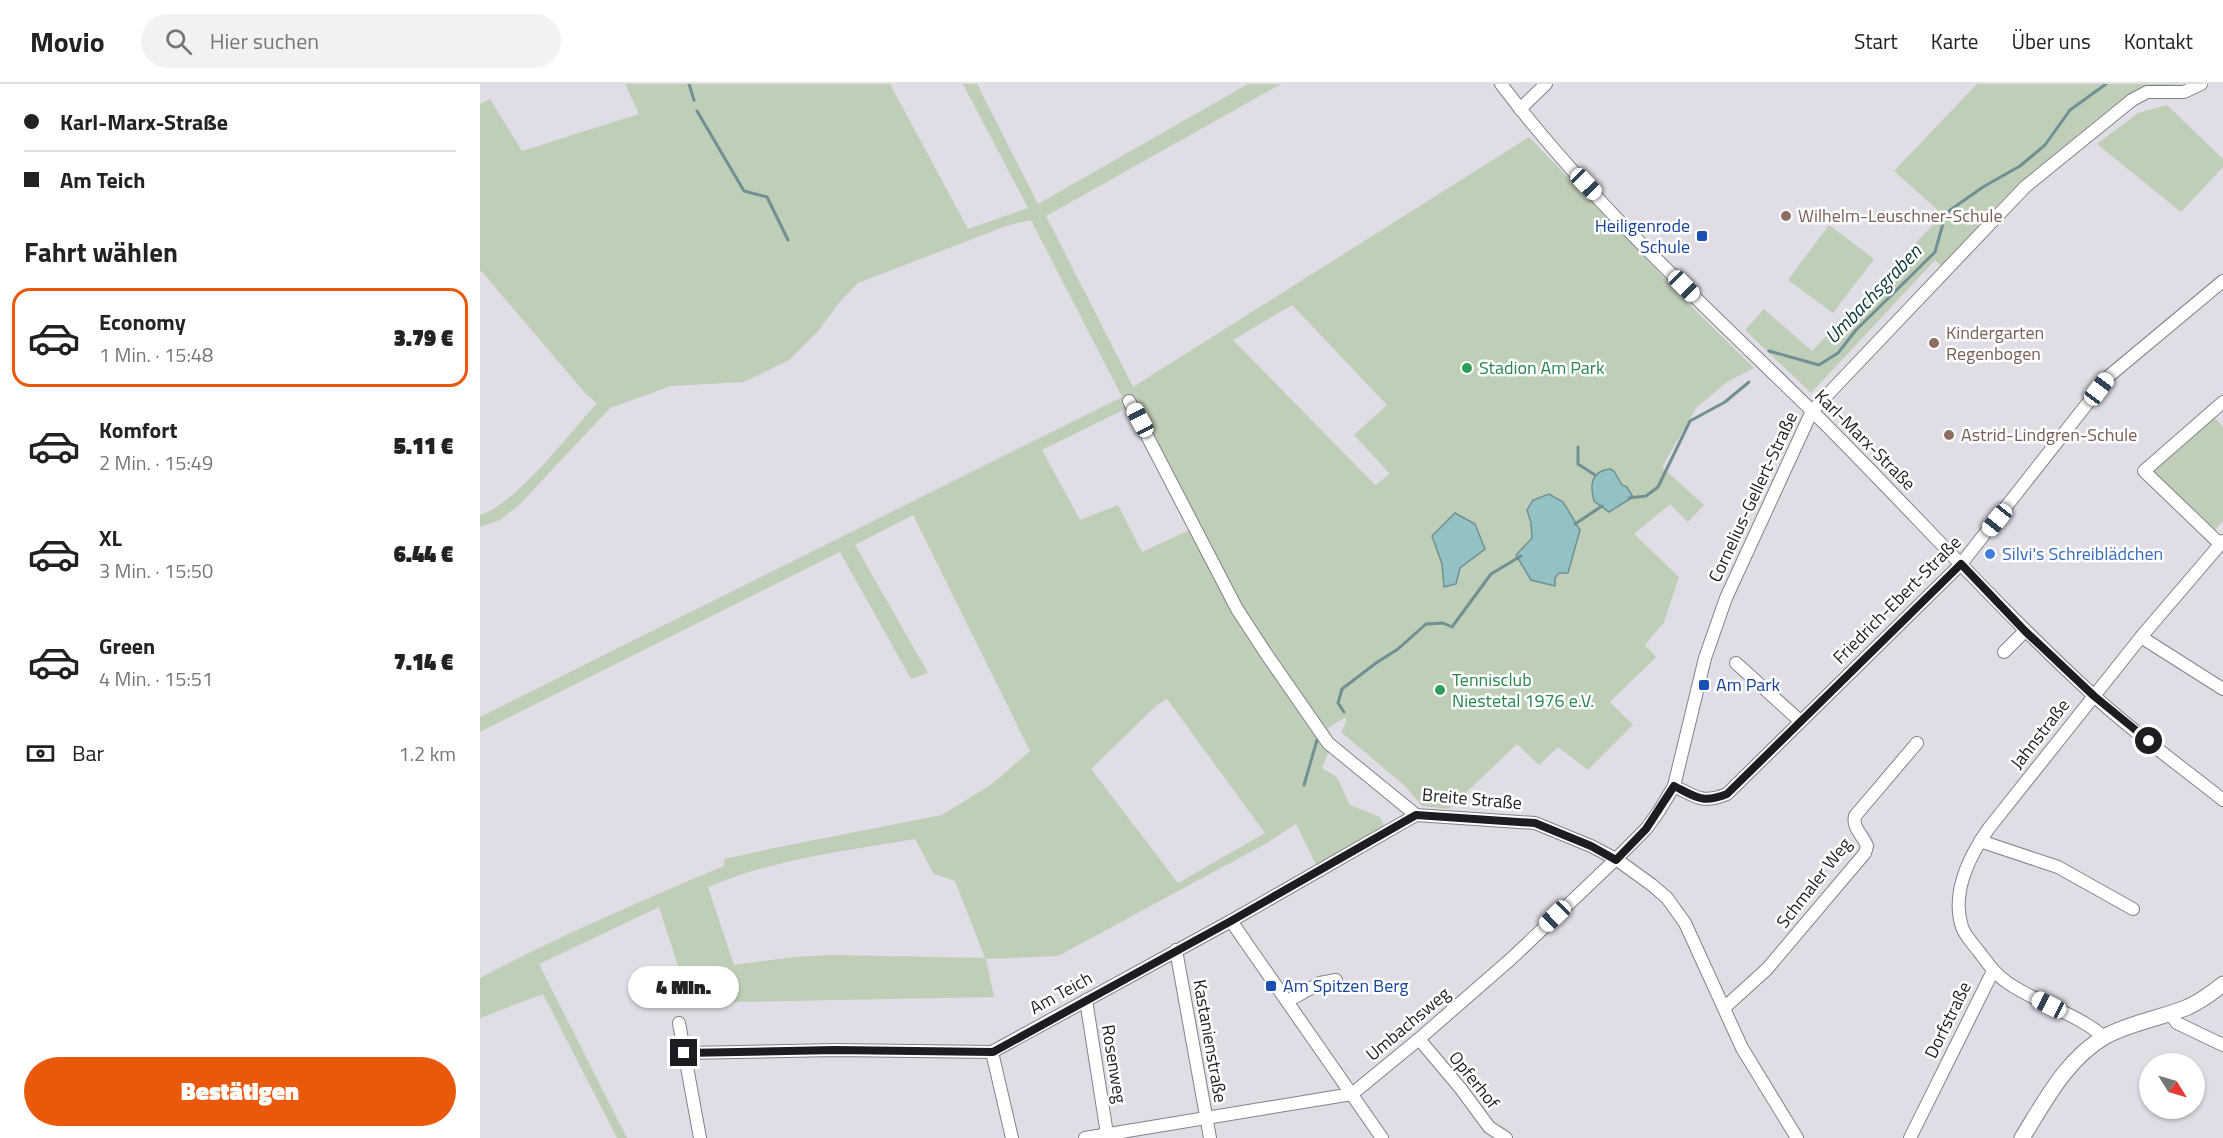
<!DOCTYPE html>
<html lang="de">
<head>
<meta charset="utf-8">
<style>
	:root { --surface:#fff; --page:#f2f2f2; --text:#222; --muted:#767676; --line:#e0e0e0; --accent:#ea580c }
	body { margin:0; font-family:"Titillium Web",sans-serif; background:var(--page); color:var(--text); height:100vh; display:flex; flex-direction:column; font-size:22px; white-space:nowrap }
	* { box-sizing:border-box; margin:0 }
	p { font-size:20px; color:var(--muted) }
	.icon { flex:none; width:33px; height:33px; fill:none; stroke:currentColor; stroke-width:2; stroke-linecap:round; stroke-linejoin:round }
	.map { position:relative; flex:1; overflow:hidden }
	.sheet { display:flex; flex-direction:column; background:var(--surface); width:480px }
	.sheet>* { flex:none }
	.top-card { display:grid; align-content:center; height:132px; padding:0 24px; background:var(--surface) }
	.needle { width:39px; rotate:127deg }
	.tools { position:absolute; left:1659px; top:969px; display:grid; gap:12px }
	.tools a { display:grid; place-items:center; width:66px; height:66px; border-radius:50%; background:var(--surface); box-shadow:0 2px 4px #0004; font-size:30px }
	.end { position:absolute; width:27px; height:27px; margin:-14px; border:8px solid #1d1c20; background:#fff; box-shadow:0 0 0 3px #fff }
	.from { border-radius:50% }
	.bubble { position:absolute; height:42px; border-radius:21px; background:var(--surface); box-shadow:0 2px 4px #0004; font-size:20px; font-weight:800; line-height:42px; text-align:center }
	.car { position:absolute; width:18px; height:36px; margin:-18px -9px; border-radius:8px; box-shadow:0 0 4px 2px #0007; background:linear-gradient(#fff 24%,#345 0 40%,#fff 0 76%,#345 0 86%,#fff 0) }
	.top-card b { display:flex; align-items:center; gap:21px; height:57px; font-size:22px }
	.top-card b+b { border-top:2px solid var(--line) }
	.top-card i { width:15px; height:15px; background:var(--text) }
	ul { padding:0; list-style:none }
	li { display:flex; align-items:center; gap:18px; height:99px; margin:0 12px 9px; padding:0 12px; border:3px solid transparent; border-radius:18px }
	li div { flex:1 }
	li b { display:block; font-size:22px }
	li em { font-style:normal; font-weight:800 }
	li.current { border-color:var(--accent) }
	li>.icon { width:54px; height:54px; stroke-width:1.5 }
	h2 { padding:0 24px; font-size:27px; line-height:72px }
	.pay { display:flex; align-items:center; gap:15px; height:66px; padding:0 24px; font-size:22px }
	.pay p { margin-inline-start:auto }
	.action { display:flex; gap:12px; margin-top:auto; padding:12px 24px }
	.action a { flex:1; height:69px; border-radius:36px; background:var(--accent); color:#fff; font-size:24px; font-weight:800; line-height:69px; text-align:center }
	header { display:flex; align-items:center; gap:36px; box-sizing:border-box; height:84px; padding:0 30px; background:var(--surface); border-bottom:2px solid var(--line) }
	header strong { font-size:28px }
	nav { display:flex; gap:33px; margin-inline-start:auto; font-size:21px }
	.search { width:420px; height:54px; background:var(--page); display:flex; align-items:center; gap:15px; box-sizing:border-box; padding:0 21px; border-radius:33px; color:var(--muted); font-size:22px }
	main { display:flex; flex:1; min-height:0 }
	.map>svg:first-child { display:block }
	.green { fill:#bfceb7; fill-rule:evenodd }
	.water { fill:#93c2c5; stroke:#709094; stroke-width:1.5 }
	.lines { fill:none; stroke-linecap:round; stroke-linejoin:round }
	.stream { stroke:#709094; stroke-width:3 }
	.minor-casing { stroke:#84818a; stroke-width:14 }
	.major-casing { stroke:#84818a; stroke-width:17 }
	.minor { stroke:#fff; stroke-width:12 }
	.major { stroke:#fff; stroke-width:15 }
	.route { stroke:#1d1c20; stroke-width:8 }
	.education-dot { fill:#8d6e63; stroke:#fff; stroke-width:2 }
	.transit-dot { fill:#1a4fb4; stroke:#fff; stroke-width:2 }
	.leisure-dot { fill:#2e9e5b; stroke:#fff; stroke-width:2 }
	.shop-dot { fill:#3f7fe0; stroke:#fff; stroke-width:2 }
	.labels { text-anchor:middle; stroke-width:5; stroke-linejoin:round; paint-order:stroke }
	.education-label { font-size:18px; fill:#785e54; stroke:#fff; text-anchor:start }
	.transit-label { font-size:18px; fill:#164399; stroke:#fff; text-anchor:start }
	.leisure-label { font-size:18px; fill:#27864d; stroke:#fff; text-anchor:start }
	.street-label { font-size:18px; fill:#1d1c20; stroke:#fff }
	.shop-label { font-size:18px; fill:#366cbe; stroke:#fff; text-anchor:start }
	.water-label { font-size:20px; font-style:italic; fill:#0d3a3d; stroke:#fff }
</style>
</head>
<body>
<header>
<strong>Movio</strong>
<div class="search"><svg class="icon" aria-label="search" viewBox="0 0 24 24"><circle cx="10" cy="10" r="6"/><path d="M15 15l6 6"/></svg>Hier suchen</div>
<nav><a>Start</a><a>Karte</a><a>Über uns</a><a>Kontakt</a></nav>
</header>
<main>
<section class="sheet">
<div class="top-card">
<b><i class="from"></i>Karl-Marx-Straße</b>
<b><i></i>Am Teich</b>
</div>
<h2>Fahrt wählen</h2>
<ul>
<li class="current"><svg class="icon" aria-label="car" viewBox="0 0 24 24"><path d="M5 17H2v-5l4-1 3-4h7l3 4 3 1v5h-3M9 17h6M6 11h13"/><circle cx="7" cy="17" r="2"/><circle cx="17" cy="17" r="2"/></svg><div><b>Economy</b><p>1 Min. · 15:48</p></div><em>3.79 €</em></li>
<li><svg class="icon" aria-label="car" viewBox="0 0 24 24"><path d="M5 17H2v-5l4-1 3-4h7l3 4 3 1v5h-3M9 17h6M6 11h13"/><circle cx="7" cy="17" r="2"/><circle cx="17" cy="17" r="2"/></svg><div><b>Komfort</b><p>2 Min. · 15:49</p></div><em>5.11 €</em></li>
<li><svg class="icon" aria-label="car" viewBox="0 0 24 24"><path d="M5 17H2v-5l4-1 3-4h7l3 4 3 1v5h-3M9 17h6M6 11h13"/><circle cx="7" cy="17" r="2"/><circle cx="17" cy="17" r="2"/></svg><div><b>XL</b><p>3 Min. · 15:50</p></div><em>6.44 €</em></li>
<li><svg class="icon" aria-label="car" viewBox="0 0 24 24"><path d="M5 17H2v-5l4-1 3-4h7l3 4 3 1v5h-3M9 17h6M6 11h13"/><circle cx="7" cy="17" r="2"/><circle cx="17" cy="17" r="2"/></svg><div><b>Green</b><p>4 Min. · 15:51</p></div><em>7.14 €</em></li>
</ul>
<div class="pay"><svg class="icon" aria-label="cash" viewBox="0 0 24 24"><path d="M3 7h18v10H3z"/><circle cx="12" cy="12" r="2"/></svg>Bar<p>1.2 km</p></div>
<div class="action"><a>Bestätigen</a></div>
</section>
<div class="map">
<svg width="1743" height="1054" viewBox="0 0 1743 1054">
	<rect width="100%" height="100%" fill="#e0dde6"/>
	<g class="green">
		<path d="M145 0H410L488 145 548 124 483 0H497L558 120 768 0H801L566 132 653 303 1049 53 1217 228 1274 284 1247 298 1216 324 1182 383 1224 421 1208 438 1190 420 1154 450 1199 493 1184 538 1165 561 1176 573 1130 618 1153 641 1108 686 1078 663 1059 681 1037 660 969 725 942 722 925 702 861 648 865 641 866 633 848 644 854 656 842 684 857 693 870 721 900 733 905 744 837 783 816 740 787 759 578 872 506 875 514 913 210 919 179 823 59 880 147 1054H137L63 910 0 934V894C79 852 161 817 244 782V775L299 763 462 731 512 700 550 667 433 431 375 461 448 589 431 595 360 468 0 648V633L642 313 551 136 526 142 378 199 358 220 339 246 309 276 264 298 191 302 130 324 40 420 20 436 0 443V431C35 421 91 348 117 319L105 309 4 190 0 187V20L10 15 42 67 159 30ZM812 221 907 321 874 351 910 390 895 401 753 256ZM649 323 709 446 662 468 638 421 600 436 562 366ZM687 615 785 749 698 799 611 685 677 621ZM435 755 454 790 475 797 505 874 353 871 314 873 254 881 228 803C294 775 365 767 435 755Z"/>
		<path d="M1497 0H1700L1658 5 1643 14 1538 100 1461 182 1455 176 1331 309 1265 246 1284 225 1332 267 1457 137 1460 128 1414 87Z"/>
		<path d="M1687 21 1743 75V83L1701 128 1617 60 1658 29Z"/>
		<path d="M1349 141 1394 175 1353 229 1308 196Z"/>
		<path d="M1735 334 1743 343V437L1733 448 1671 388Z"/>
	</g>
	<g class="water">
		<path d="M1130 385 1134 387 1142 401 1147 403 1153 413 1129 428 1114 417C1110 402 1110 387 1130 385Z"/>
		<path d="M1069 410 1083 418 1100 446 1088 489H1079L1075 494V502L1051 496 1036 471 1052 454 1051 439 1047 426 1053 416Z"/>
		<path d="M975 429 995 440 1005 465 980 484 976 500 964 503 962 480 952 452Z"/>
	</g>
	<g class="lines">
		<g class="stream">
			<path d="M209 0 214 16"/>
			<path d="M217 27 264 107 287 113 308 156"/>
			<path d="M1289 267 1339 281 1358 269 1376 246 1455 168 1466 129 1503 103 1540 82 1565 61 1590 26 1626 0"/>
			<path d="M1098 363V380L1115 391"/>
			<path d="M1149 414 1166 412 1178 403 1210 337 1245 318 1269 298"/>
			<path d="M1095 440 1122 422"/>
			<path d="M864 628 858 619 862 605 896 579 918 565 946 540 963 539 972 543 1011 490 1041 472"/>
			<path d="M824 701 837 656"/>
		</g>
		<g class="minor-casing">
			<g id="minor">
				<path d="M1021 0C1111 119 1225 222 1331 326 1426 420 1514 520 1612 610 1653 648 1699 681 1743 716"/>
				<path d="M1040 25 1066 0"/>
				<path d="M649 317 757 525 787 571 848 659 936 731 1055 739 1111 762 1136 775 1172 801 1187 814 1205 839 1262 964 1317 1054"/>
				<path d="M1740 460 1664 387 1743 318"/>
				<path d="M1661 553 1743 605"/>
				<path d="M1524 568 1545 547"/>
				<path d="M1256 579 1320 637"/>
				<path d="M1194 702C1216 713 1222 720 1247 710L1481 480 1629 292 1743 197"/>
				<path d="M1500 757 1578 783 1653 825"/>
				<path d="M751 837 902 1054"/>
				<path d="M696 866 730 1054"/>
				<path d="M606 916 627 1050"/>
				<path d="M808 917 840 899 856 896"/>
				<path d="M1244 924 1287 885 1385 769 1387 762C1383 751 1372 744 1375 732L1437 659"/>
				<path d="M1689 929 1697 939 1743 961"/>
				<path d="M199 939 220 1054"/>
				<path d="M1624 953C1596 929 1559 920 1528 899 1516 891 1509 881 1500 869 1494 861 1485 852 1482 843 1471 809 1490 771 1509 744L1661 553 1743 457"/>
				<path d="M939 955 981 1005 1009 1043 1026 1054"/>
				<path d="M512 968 532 1054"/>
				<path d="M204 969 355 966 512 968 751 837 936 731"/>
				<path d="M605 1054 872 1010 939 955 1032 874 1136 775 1166 745 1179 727 1194 702 1225 574 1246 514 1332 327 1545 103 1652 16 1667 8H1704L1721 0"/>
				<path d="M1430 1054 1513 887"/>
			</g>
		</g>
		<g class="major-casing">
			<path id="major" d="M1542 1054C1565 1017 1587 974 1626 952 1652 938 1682 934 1708 923 1721 917 1732 909 1743 900"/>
		</g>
		<use href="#minor" class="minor"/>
		<use href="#major" class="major"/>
	</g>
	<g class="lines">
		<path class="route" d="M204 969 355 966 513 968 751 837 936 731 1055 739 1111 762 1136 776 1166 745 1194 702C1216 713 1222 720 1247 710L1481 480 1545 547 1614 612 1669 657"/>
	</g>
	<g class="education-dot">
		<circle cx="1306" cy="132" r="6"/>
		<circle cx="1454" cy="259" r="6"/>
		<circle cx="1469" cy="351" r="6"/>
	</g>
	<g class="transit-dot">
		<rect x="1216" y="146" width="12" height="12" rx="3"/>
		<rect x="1218" y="595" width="12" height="12" rx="3"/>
		<rect x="785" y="896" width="12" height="12" rx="3"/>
	</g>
	<g class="leisure-dot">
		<circle cx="987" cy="284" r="6"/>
		<circle cx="960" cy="606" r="6"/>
	</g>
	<circle class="shop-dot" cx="1510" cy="470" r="6"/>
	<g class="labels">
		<g class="education-label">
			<text x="1318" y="138">Wilhelm-Leuschner-Schule</text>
			<text x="1466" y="255">Kindergarten<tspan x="1466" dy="21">Regenbogen</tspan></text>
			<text x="1481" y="357">Astrid-Lindgren-Schule</text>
		</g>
		<g class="transit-label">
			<text x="1210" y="148" text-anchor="end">Heiligenrode<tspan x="1210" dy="21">Schule</tspan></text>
			<text x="1236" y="607">Am Park</text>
			<text x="803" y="908">Am Spitzen Berg</text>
		</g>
		<g class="leisure-label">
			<text x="999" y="290">Stadion Am Park</text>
			<text x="972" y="602">Tennisclub<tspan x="972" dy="21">Niestetal 1976 e.V.</tspan></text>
		</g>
		<g class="street-label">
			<text transform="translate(1385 356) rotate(45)" y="6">Karl-Marx-Straße</text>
			<text transform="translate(1273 413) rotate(-65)" y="6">Cornelius-Gellert-Straße</text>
			<text transform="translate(1417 516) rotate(-45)" y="6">Friedrich-Ebert-Straße</text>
			<text transform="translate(1560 650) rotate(-52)" y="6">Jahnstraße</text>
			<text transform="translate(992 715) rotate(5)" y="6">Breite Straße</text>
			<text transform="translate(1334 799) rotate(-52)" y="6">Schmaler Weg</text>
			<text transform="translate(581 909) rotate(-29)" y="6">Am Teich</text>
			<text transform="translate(1468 936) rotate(-64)" y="6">Dorfstraße</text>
			<text transform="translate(928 940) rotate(-40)" y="6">Umbachsweg</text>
			<text transform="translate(730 957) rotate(80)" y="6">Kastanienstraße</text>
			<text transform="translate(634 980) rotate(81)" y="6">Rosenweg</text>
			<text transform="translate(994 996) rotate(51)" y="6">Opferhof</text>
		</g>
		<g class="shop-label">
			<text x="1522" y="476">Silvi's Schreiblädchen</text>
		</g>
		<g class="water-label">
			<text transform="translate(1393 210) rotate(-46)" y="7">Umbachsgraben</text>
		</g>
	</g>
</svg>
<div class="tools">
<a><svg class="needle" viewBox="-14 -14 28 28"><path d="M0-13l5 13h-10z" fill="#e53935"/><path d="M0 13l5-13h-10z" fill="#767676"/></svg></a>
</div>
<i class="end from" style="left:1669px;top:657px"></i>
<i class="end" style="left:204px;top:969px"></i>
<div class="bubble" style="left:148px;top:882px;width:111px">4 Min.</div>
<i class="car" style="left:1106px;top:100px;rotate:136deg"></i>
<i class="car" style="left:1204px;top:202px;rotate:135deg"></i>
<i class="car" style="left:1619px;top:305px;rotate:37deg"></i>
<i class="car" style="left:660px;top:336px;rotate:332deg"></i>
<i class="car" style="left:1517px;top:436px;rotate:219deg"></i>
<i class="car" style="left:1075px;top:832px;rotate:226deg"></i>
<i class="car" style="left:1569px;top:921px;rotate:297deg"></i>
</div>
</main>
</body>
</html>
